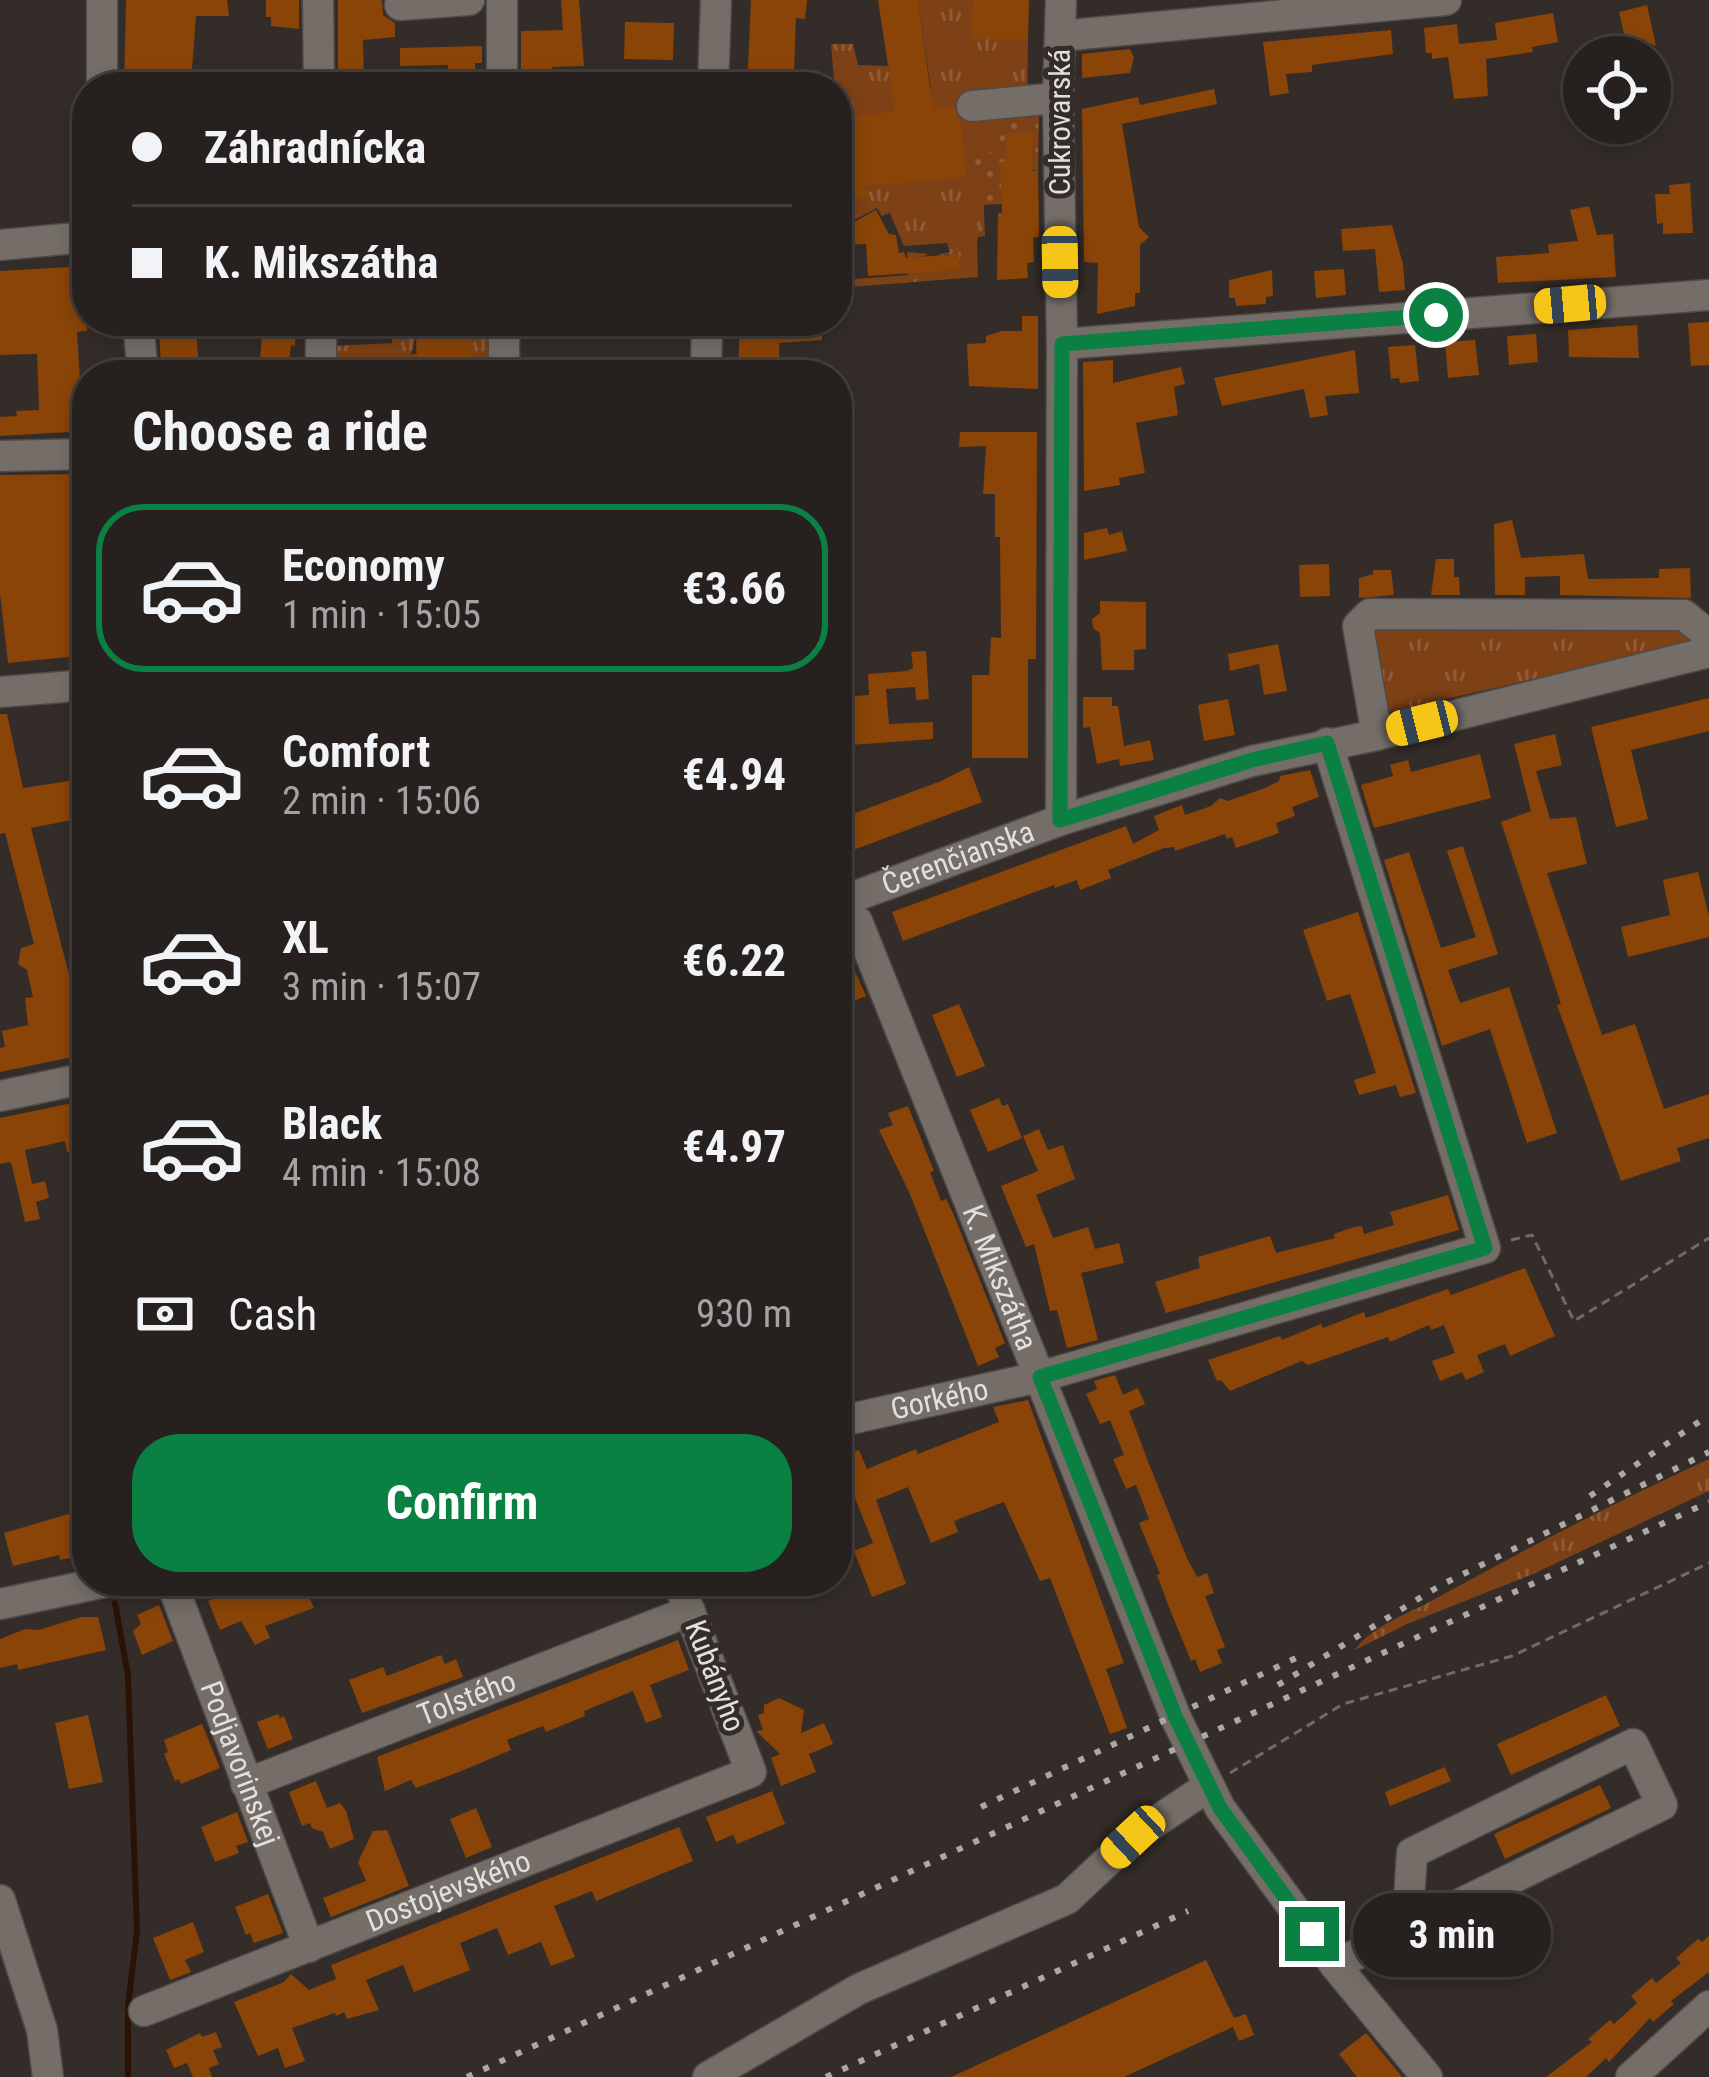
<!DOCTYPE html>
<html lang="en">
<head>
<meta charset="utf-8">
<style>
	:root { --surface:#26211f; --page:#322e2c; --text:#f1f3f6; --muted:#a4a3a4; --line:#423e3d; --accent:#0b8043 }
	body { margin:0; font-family:"Roboto Condensed",sans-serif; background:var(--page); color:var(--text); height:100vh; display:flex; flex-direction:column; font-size:45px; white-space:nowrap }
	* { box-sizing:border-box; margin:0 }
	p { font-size:39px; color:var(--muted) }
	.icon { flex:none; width:66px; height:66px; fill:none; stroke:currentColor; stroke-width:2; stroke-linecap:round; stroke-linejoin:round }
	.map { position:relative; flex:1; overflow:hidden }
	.panel { position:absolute; left:72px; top:360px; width:780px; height:1236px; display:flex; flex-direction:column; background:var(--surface); border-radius:48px; box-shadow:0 6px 18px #0003,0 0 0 3px var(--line) }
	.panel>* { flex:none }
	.hud { position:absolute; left:72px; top:72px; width:780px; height:264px; border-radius:48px; box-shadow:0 6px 18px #0003,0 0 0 3px var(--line); display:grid; align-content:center; height:264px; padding:0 60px; background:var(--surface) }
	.buttons { position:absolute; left:1563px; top:36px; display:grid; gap:24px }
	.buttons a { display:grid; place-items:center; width:108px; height:108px; border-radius:50%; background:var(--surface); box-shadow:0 6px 18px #0003,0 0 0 3px var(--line); font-size:60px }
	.end { position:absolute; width:54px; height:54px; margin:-27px; border:15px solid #0b8043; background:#fff; box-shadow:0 0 0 6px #fff }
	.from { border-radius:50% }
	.bubble { position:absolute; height:84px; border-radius:42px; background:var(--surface); box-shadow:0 6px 18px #0003,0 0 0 3px var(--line); font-size:39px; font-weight:700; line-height:84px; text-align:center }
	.car { position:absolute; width:36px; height:72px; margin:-36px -18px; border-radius:15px; box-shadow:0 0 9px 3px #0007; background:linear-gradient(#f5c518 24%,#345 0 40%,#f5c518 0 76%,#345 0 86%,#f5c518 0) }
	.hud b { display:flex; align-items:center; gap:42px; height:114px; font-size:45px }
	.hud b+b { border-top:3px solid var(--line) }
	.hud i { width:30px; height:30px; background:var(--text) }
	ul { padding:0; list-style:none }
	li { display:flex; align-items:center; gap:36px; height:168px; margin:0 24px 18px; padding:0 36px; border:6px solid transparent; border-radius:48px }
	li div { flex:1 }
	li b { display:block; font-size:45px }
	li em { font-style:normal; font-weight:700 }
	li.current { border-color:var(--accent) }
	li>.icon { width:108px; height:108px; stroke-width:1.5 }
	h2 { padding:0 60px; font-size:54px; line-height:144px }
	.pay { display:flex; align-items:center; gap:30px; height:132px; padding:0 60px; font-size:45px }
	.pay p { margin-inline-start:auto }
	.action { display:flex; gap:24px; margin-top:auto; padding:24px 60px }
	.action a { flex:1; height:138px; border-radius:48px; background:var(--accent); color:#fff; font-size:48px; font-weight:700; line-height:138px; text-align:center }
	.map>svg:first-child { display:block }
	.grass { fill:url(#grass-tufts) }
	.garden { fill:url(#garden-dots) }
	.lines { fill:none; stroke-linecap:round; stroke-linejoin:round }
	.stream { stroke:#2a1304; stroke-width:6 }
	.building { fill:#8a4407 }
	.minor-casing { stroke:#4e4a47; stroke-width:33 }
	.path { stroke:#716b68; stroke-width:3; stroke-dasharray:9 6; stroke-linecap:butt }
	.minor { stroke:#746d68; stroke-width:30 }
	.rail { stroke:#ada8a6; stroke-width:6; stroke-dasharray:6 12; stroke-linecap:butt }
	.route { stroke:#0b8043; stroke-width:15 }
	.labels { text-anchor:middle; stroke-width:10; stroke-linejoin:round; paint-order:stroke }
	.street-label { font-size:30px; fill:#e3dfdd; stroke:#332c29 }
</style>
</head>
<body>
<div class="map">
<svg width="1709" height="2077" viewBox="0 0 1709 2077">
	<defs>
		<pattern id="grass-tufts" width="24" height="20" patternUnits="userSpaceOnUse" patternTransform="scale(3)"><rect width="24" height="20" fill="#7d4115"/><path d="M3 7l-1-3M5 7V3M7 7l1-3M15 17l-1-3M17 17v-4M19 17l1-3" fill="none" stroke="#8f5c37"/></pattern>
		<pattern id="garden-dots" width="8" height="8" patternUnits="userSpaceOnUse" patternTransform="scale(3)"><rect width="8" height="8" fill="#7d4115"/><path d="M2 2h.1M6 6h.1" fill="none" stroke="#8f5c37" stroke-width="1.8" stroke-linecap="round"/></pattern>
	</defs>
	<rect width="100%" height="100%" fill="#332c29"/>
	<g class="grass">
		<path d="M918 0H973V38L1028 39 1027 112H1000V153L975 151 983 182 985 236 978 237 977 241 978 277 837 288V258L842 280 908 275 907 252 929 254 922 257 959 254 936 255 950 252 947 243 904 246 890 213 882 216 877 208 837 229V214L852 205 837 117 831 44H853L858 65 888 66 893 95 931 89Z"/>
		<path d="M392 321H415L416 325H475L477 321H490L489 375H474L473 366H469L473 342 468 341V332H417L411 354H417V375H334L333 346 392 343Z"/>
		<path d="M1391 621 1665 622 1701 641 1380 714 1374 629Z"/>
		<path d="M1709 1459V1491L1533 1574 1407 1624 1355 1650C1370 1627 1410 1613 1433 1600 1524 1550 1615 1502 1709 1459Z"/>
	</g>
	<path class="garden" d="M1000 112H1039L1038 170 1015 171 1001 184 1005 200 1038 202 983 205V183H977L973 151 1000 152Z"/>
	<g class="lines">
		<path class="stream" d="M115 1603 128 1676 137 1931 128 2006V2077"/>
	</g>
	<g class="building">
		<path d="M126 0H227L229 16H196L192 69H199V87H124Z"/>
		<path d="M266 0H299V29L271 26V17H266Z"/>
		<path d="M338 0H382L383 15 395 23V37L363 40 364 87H338Z"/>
		<path d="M561 0H579L584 66 552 67 553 87H521V31L563 30Z"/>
		<path d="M751 0H807L805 19 796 18 794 73H771V87H747Z"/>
		<path d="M878 0H918L933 108 953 107 961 122 966 177 864 186 869 197 837 200V164L853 162 849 116 895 112Z"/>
		<path d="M973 0H1029L1028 39H972Z"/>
		<path d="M1647 5 1656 46 1624 34 1619 12Z"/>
		<path d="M1553 13 1558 42 1532 47 1533 52 1486 59 1488 96 1454 99 1448 57 1432 59V53H1426L1424 28 1457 24 1459 44 1497 40 1495 23Z"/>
		<path d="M625 22 674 23 673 60 624 59Z"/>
		<path d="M1391 30 1393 54 1312 65V72L1286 74 1289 93 1270 96 1263 42Z"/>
		<path d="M482 46V63H475V87H448V65L400 66V48Z"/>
		<path d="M1130 49 1134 58 1130 73 1082 78V54Z"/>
		<path d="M238 69 299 71V87H238Z"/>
		<path d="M1214 89 1217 104 1122 124 1139 227 1149 237 1140 245V293H1135V306L1097 314 1098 263 1084 262 1082 109 1138 97 1140 105Z"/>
		<path d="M1007 133H1033L1032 171 1038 170 1039 237 1033 238 1034 262 1027 263 1028 278 997 280 998 213H1002L1000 162H1006Z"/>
		<path d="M1690 183 1693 233 1663 234V223L1657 224 1655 194H1670L1669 185Z"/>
		<path d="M1589 206 1597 235 1613 234 1616 277 1498 283 1496 257 1549 253 1548 244 1578 241 1570 210Z"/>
		<path d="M876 210 889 234 896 235 899 253 904 252 906 258 959 254 960 270 868 276 866 244 846 245 838 231Z"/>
		<path d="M1392 225 1403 264 1405 290 1379 292 1375 249 1343 251 1341 229Z"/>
		<path d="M87 266V331L77 332 81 398H87V431L0 436V417L17 416 16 411 39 410 37 354 0 355V271Z"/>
		<path d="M1344 269 1346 295 1316 298 1314 271Z"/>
		<path d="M1272 270 1273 296 1266 297V304L1236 306 1235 298H1229V280Z"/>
		<path d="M1022 316H1038V389L969 386 967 344 986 343V336L1002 331H1022Z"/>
		<path d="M158 321H195L200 375H162Z"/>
		<path d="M263 321H295V346L291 345 289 361H260Z"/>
		<path d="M740 321H821L822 340 779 343 780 375H738Z"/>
		<path d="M1709 322V365L1691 366 1688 323Z"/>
		<path d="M1637 325 1639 358 1569 357 1568 330Z"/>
		<path d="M416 332H468V341H473V375H417Z"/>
		<path d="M1536 334 1538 362 1509 365 1507 336Z"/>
		<path d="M1475 340 1479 375 1448 378 1445 342Z"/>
		<path d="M1415 345 1419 381 1400 383 1399 378 1391 379 1388 347Z"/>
		<path d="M1355 350 1359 393 1325 396 1328 415 1310 418 1304 389 1222 406 1214 378Z"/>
		<path d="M1113 360V383L1181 367 1185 384 1174 387 1178 415 1136 423 1145 473 1119 478 1120 485 1084 491 1083 362Z"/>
		<path d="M960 432H1037L1036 659H1028V758H972V675H989L991 637 1001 638 1000 537H995V494H983L986 446 959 447Z"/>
		<path d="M87 474V655L8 663 0 593V475Z"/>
		<path d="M1512 520 1521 558 1584 554 1588 579 1659 578V569L1690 568 1691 598 1560 595V576L1525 577V595H1495L1494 524Z"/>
		<path d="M1107 528 1109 535 1122 531 1127 551 1084 560V533Z"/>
		<path d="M1436 559H1454V577H1459L1460 595H1431Z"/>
		<path d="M1329 564 1330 596 1300 597 1299 565Z"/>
		<path d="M1373 570H1391L1394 595 1359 598V578L1373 574Z"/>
		<path d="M1100 601 1146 602V649L1134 650V670H1102L1100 633 1093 628 1092 619 1100 613Z"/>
		<path d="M1278 644 1287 691 1264 695 1259 664 1230 671 1228 654Z"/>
		<path d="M926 651 929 699 916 700 915 687 886 689 889 724 933 722V739L837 746 838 697 869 695 868 674 907 671 913 668 911 652Z"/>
		<path d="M1083 697H1112V706H1118L1124 746 1150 740 1154 760 1120 766 1119 759 1097 764 1090 727 1083 728Z"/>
		<path d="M1709 698V731L1631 750 1648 819 1616 827 1591 727Z"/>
		<path d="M1228 699 1235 735 1204 741 1198 705Z"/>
		<path d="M0 714H7L23 788 82 779 87 805V817L31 828 77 1005 87 1003V1054L0 1072V1048L5 1047 2 1031 28 1025 25 998 33 997 27 970 18 964 21 948 34 944 5 833 0 834Z"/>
		<path d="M1555 734 1562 765 1536 771 1550 819 1576 817 1587 864 1547 873 1602 1035 1635 1024 1664 1109 1709 1094V1138L1677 1148 1681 1161 1621 1181 1557 1005 1561 1004 1501 822 1531 811 1514 744Z"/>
		<path d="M1480 754 1491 798 1374 828 1361 785 1393 776 1390 765 1408 760 1411 772Z"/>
		<path d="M969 767 982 802 837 856V816L849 811 850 815 941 781Z"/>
		<path d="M1310 770 1319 797 1292 807 1295 816 1276 823 1279 833 1236 848 1232 837 1227 839 1225 834 1175 851 1174 847 1164 848 1108 870 1111 878 1080 890 1077 880 1055 888 1054 885 903 941 892 912 1126 826 1133 844 1159 830 1154 816 1182 805 1185 815 1211 806 1220 798 1228 801 1265 788 1279 781 1280 776Z"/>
		<path d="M1463 846 1498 954 1448 970 1460 1003 1509 987 1557 1133 1527 1143 1490 1029 1442 1046 1384 860 1409 852 1441 948 1476 937 1447 851Z"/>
		<path d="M1698 872 1709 916V937L1628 957 1621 927 1670 915 1663 880Z"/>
		<path d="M1358 912 1416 1093 1400 1097 1396 1085 1359 1095 1354 1080 1376 1073 1350 994 1327 1001 1303 930Z"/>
		<path d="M837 931 866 996 842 1006 837 994Z"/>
		<path d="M959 1004 985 1066 957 1077 932 1015Z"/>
		<path d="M999 1098 1002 1106 1008 1104 1022 1138 988 1152 970 1110Z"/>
		<path d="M87 1100V1148L67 1152 65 1141 25 1150 32 1184 45 1181 49 1198 36 1202 40 1219 25 1222 12 1166 10 1162 0 1164V1118Z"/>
		<path d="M908 1106 934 1171 930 1172 941 1201 946 1199 953 1213 1005 1343 995 1348 999 1357 978 1366 909 1192 879 1130 893 1125 888 1113Z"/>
		<path d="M1039 1129 1048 1150 1063 1145 1075 1179 1036 1195 1053 1238 1088 1227 1095 1249 1119 1243 1124 1263 1081 1273 1098 1340 1067 1348 1057 1310 1050 1311 1034 1244 1026 1247 1001 1186 1038 1171 1023 1136Z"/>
		<path d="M1448 1195 1459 1230 1166 1313 1155 1282 1200 1268 1198 1257 1270 1236 1276 1253 1335 1238 1334 1234 1354 1227 1362 1226 1364 1234 1394 1225 1390 1212Z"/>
		<path d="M1525 1268 1555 1336 1510 1356 1505 1344 1477 1355 1484 1372 1466 1380 1462 1372 1440 1381 1432 1361 1455 1353 1444 1325 1431 1330 1429 1325 1390 1342 1388 1337 1308 1365 1302 1361 1230 1391 1221 1380 1217 1381 1208 1360 1280 1336 1282 1340 1321 1324 1323 1328 1364 1312 1366 1318 1448 1289 1451 1295Z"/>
		<path d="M1115 1375 1123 1395 1138 1388 1145 1404 1129 1411 1149 1464 1187 1558 1197 1577 1207 1573 1214 1593 1205 1596 1225 1647 1217 1650 1222 1663 1200 1672 1195 1659 1191 1661 1169 1607 1157 1575 1160 1574 1139 1523 1149 1519 1136 1485 1126 1489 1113 1459 1124 1455 1110 1420 1100 1424 1086 1394 1097 1389 1094 1381Z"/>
		<path d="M1028 1400 1124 1663 1106 1669 1127 1728 1110 1734 1050 1578 1040 1581 1004 1502 954 1521 958 1532 931 1543 908 1487 876 1500 906 1584 872 1597 854 1551 873 1543 853 1493 837 1499V1458L859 1450 867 1469 916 1449 918 1454 999 1422 993 1407Z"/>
		<path d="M82 1510 85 1527 77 1529 83 1555 60 1560 59 1555 13 1566 4 1533Z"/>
		<path d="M272 1581 336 1582 307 1593 314 1608 265 1626 270 1638 255 1645 241 1621 220 1630 208 1601 245 1586 247 1591Z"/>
		<path d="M159 1605 173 1641 142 1655 133 1631 141 1624 137 1615Z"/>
		<path d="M81 1617H98L106 1650 18 1670 17 1664 0 1668V1639L25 1629 39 1630Z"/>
		<path d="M678 1640 689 1670 650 1685 662 1717 646 1723 633 1691 584 1711 585 1716 546 1732 543 1726 507 1740 511 1750 459 1772 416 1788 411 1780 385 1791 377 1757Z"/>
		<path d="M441 1655 445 1664 456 1659 463 1677 362 1713 349 1680 383 1667 387 1676Z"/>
		<path d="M1606 1695 1620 1726 1511 1775 1497 1744Z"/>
		<path d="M779 1698 804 1710 801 1733 824 1723 833 1744 809 1754 816 1772 781 1786 771 1758 780 1754 756 1731 763 1730 758 1715 764 1713V1705Z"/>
		<path d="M278 1714 280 1718 284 1716 293 1739 268 1749 257 1722Z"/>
		<path d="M88 1715 103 1782 69 1789 55 1723Z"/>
		<path d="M202 1724 220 1768 181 1784 179 1779 175 1781 164 1754 168 1752 164 1740Z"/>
		<path d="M1445 1767 1451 1781 1390 1806 1385 1792Z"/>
		<path d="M316 1781 327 1808 340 1803 346 1811 354 1839 330 1849 323 1832 312 1828 310 1823 302 1826 289 1792Z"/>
		<path d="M1600 1785 1611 1808 1505 1859 1494 1834Z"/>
		<path d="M772 1791 785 1824 737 1844 733 1835 716 1842 706 1817Z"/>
		<path d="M476 1808 492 1847 466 1858 450 1819Z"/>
		<path d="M237 1812 248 1842 236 1846 239 1853 215 1862 201 1827Z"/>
		<path d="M679 1827 693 1861 596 1901 592 1891 554 1906 575 1957 551 1966 541 1942 508 1955 497 1928 460 1943 470 1970 414 1992 403 1965 366 1980 379 2010 347 2019 344 2012 336 2016 335 2013 292 2028 305 2061 285 2068 278 2048 258 2056 234 2002 284 1982 291 1974 309 1990 336 1979 331 1965Z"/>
		<path d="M387 1830 409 1886 331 1917 323 1898 366 1881 358 1862 373 1831Z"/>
		<path d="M268 1894 283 1933 254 1943 250 1933 246 1935 235 1907Z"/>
		<path d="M193 1922 204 1952 185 1960 191 1972 170 1980 153 1938Z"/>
		<path d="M1709 1936V1972L1671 2001 1674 2004 1653 2022 1650 2018 1609 2062 1606 2058 1586 2077H1546L1592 2042 1588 2039 1610 2020 1614 2024 1637 2003 1631 1996 1652 1978 1656 1983 1681 1963 1676 1958 1698 1939 1702 1942Z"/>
		<path d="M1206 1960 1234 2018 1246 2014 1254 2035 1239 2041 1233 2027 1124 2077H951Z"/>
		<path d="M216 2032 222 2047 213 2050 219 2064 209 2068 212 2077H193L187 2063 174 2068 166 2050 200 2033 202 2037Z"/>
		<path d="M1366 2033 1402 2077H1357L1339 2054Z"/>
	</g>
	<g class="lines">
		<g class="minor-casing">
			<g id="minor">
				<path d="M318 0 319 87"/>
				<path d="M502 0V87"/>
				<path d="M400 5 469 0"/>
				<path d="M1060 36 1446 0"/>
				<path d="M102 87V0"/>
				<path d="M713 87 716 0"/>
				<path d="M972 106 1058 98"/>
				<path d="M0 245 87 237"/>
				<path d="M138 321 143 375"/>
				<path d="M504 321V375"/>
				<path d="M1062 344 1709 295"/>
				<path d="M321 375V321"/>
				<path d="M706 375 707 321"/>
				<path d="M0 456 87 454"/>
				<path d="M0 692 87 685"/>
				<path d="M1377 735 1358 626 1370 614 1684 615 1706 633 1709 646"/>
				<path d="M1061 820 1062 344 1058 98 1061 0"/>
				<path id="s1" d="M837 903 1061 820 1252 761 1372 736 1709 652"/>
				<path id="s2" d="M837 908 857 921 1176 1718 1220 1808 1335 1965 1427 2077"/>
				<path d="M0 1096 87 1078"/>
				<path id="s3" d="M837 1422 1039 1377 1485 1248 1327 743"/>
				<path id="s4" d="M171 1581 309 1947"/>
				<path d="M0 1604 110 1581"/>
				<path id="s5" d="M246 1784 690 1611"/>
				<path d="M0 1900 42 2030 48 2077"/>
				<path d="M1335 1965 1662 1805 1633 1744 1412 1853 1407 1930"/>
				<path id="s6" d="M144 2011 751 1772 678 1581"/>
				<path d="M708 2077 859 1989 1067 1899 1133 1837 1209 1786"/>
				<path d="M1631 2077 1709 2006"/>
			</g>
		</g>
		<g class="path">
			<path d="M1511 1240 1532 1235 1574 1321 1709 1238"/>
			<path d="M1230 1773 1343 1704 1512 1656 1709 1563"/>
		</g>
		<use href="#minor" class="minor"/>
		<g class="rail">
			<path d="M1590 1496 1709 1415"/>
			<path d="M1278 1685 1441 1585 1709 1452"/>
			<path d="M981 1807 1296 1658"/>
			<path d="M467 2077 1709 1502"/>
			<path d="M826 2077 1188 1911"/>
		</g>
	</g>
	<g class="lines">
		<path class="route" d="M1312 1934 1220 1808 1176 1718 1040 1377 1485 1248 1327 743 1252 760 1060 820 1062 344 1436 315"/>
	</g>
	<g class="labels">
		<g class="street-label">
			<text transform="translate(1060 122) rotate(-90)" y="10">Cukrovarská</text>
			<text dy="10" stroke="none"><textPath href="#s1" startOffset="129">Čerenčianska</textPath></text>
			<text dy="10" stroke="none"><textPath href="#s2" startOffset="408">K. Mikszátha</textPath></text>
			<text dy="10" stroke="none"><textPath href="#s3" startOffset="105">Gorkého</textPath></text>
			<text transform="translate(715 1676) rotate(69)" y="10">Kubányho</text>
			<text dy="10" stroke="none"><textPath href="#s5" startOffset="237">Tolstého</textPath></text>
			<text dy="10" stroke="none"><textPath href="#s4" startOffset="195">Podjavorinskej</textPath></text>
			<text dy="10" stroke="none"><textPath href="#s6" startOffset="327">Dostojevského</textPath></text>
		</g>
	</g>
</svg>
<div class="buttons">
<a><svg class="icon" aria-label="locate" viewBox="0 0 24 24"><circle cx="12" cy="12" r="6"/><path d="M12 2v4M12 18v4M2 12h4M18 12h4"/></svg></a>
</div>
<i class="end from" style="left:1436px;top:315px"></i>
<i class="end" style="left:1312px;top:1934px"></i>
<div class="bubble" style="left:1353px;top:1893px;width:198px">3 min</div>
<i class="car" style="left:1060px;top:262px;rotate:179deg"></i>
<i class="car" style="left:1570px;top:304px;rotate:265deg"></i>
<i class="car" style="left:1422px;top:723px;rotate:256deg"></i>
<i class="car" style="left:1133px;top:1837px;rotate:227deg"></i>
<div class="hud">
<b><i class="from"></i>Záhradnícka</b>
<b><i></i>K. Mikszátha</b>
</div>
<section class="panel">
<h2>Choose a ride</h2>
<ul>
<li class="current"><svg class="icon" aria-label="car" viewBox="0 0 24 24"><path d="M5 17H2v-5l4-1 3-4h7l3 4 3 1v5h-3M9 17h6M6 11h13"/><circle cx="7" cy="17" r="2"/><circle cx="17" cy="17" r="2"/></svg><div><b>Economy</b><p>1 min · 15:05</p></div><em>€3.66</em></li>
<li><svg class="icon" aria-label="car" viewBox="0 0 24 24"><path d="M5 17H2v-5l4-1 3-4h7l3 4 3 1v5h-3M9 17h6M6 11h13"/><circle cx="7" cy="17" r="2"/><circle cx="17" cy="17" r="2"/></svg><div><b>Comfort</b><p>2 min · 15:06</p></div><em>€4.94</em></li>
<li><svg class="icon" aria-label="car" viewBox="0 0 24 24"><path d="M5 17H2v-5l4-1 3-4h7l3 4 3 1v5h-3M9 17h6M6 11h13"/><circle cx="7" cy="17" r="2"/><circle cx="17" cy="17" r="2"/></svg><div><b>XL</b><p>3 min · 15:07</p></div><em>€6.22</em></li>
<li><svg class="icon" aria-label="car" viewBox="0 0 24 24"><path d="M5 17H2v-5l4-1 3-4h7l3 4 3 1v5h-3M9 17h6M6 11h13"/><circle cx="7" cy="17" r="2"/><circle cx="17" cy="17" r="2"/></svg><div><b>Black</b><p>4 min · 15:08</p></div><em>€4.97</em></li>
</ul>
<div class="pay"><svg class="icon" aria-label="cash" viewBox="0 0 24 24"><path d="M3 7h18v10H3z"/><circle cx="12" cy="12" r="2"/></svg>Cash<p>930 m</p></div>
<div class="action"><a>Confirm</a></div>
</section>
</div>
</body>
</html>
